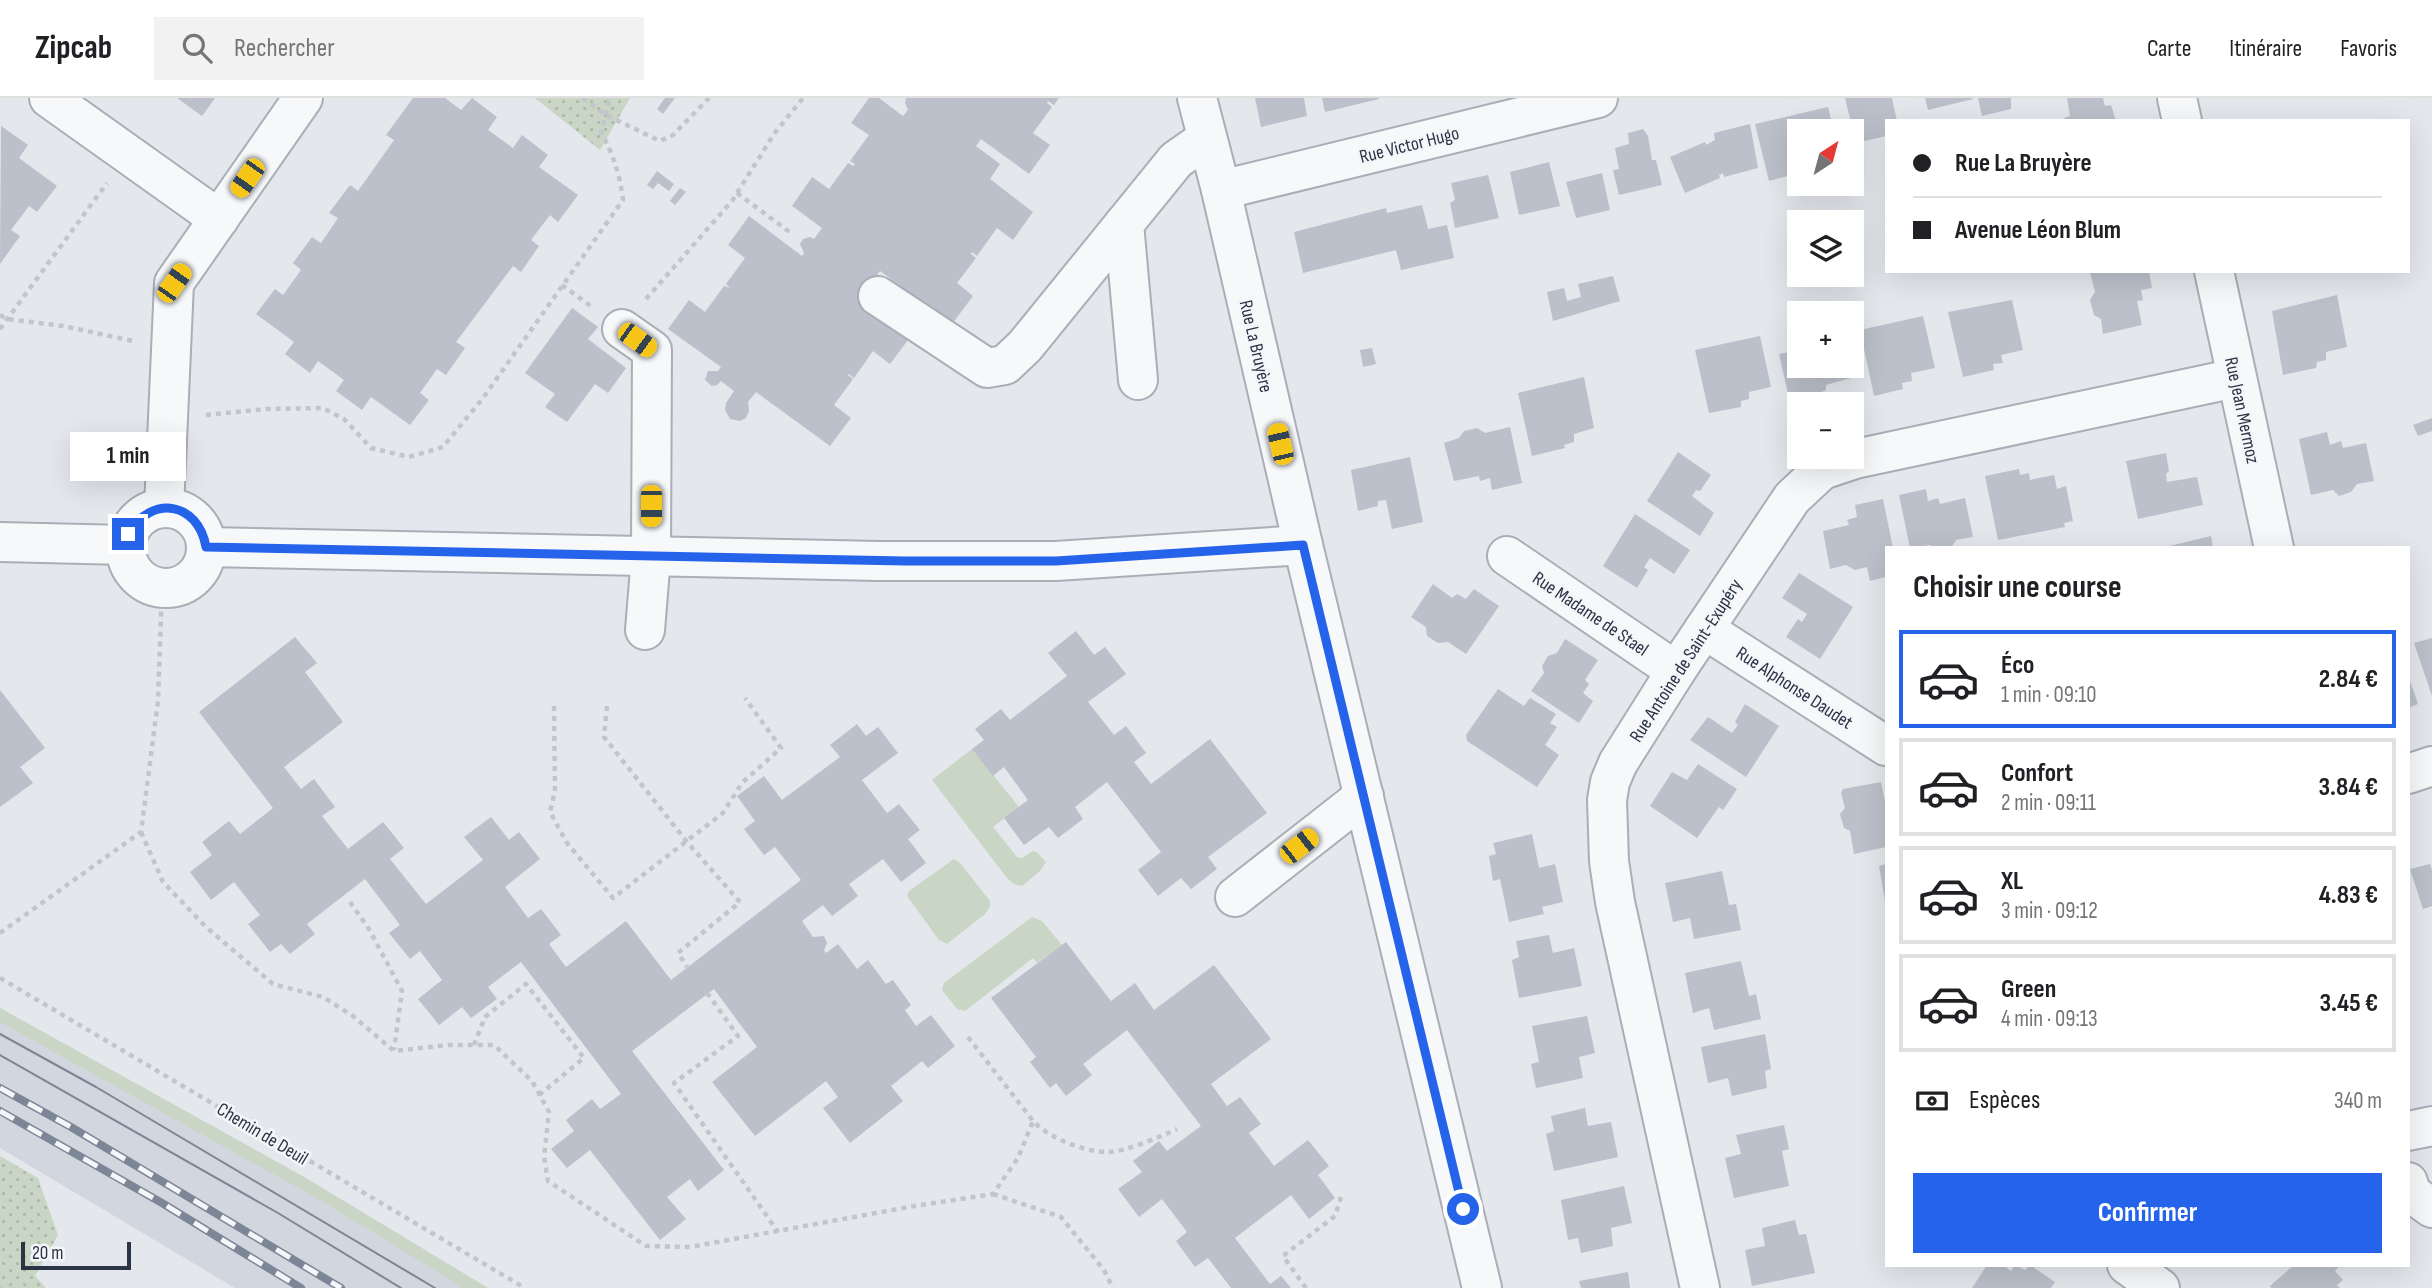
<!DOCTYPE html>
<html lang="fr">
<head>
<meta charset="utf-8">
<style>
	:root { --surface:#fff; --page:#f2f2f2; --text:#202124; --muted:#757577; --line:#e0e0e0; --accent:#2563eb }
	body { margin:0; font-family:"Sofia Sans Condensed",sans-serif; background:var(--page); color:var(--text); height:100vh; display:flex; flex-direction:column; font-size:26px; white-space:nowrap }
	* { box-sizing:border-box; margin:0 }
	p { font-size:23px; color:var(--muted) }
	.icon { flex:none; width:38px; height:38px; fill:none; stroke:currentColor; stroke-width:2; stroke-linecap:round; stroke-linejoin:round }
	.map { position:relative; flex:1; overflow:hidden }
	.sheet { position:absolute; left:1885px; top:448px; width:525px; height:721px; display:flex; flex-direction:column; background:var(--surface); border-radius:0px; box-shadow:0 7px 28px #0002 }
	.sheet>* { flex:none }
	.top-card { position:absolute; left:1885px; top:21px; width:525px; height:154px; border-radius:0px; box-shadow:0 7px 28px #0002; display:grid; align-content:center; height:154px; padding:0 28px; background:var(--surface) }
	.needle { width:46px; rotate:36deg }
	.fabs { position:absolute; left:1787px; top:21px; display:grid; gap:14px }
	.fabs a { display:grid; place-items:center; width:77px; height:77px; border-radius:0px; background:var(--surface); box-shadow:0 7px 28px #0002; font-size:35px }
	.scale { position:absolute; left:21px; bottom:18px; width:110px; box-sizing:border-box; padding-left:7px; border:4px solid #2b3445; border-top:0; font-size:19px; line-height:24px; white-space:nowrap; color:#2b3445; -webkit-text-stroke:5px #f4f6f9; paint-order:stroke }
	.end { position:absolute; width:32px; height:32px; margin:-16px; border:9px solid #2563eb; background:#fff; box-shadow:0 0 0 4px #fff }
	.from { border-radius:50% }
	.bubble { position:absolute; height:49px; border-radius:0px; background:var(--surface); box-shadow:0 7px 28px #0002; font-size:23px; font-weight:700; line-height:49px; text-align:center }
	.car { position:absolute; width:21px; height:42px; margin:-21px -10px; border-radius:9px; box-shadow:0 0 5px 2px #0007; background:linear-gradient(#f5c518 24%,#345 0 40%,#f5c518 0 76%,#345 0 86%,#f5c518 0) }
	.top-card b { display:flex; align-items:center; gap:24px; height:66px; font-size:26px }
	.top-card b+b { border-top:2px solid var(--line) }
	.top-card i { width:18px; height:18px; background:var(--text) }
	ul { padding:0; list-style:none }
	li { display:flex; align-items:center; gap:21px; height:98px; margin:0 14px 10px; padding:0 14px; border:4px solid var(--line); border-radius:0px }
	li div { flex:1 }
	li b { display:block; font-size:26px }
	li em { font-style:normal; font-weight:700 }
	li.active { border-color:var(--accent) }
	li>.icon { width:63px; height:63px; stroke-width:1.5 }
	h2 { padding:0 28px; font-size:32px; line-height:84px }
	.pay { display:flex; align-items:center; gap:18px; height:77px; padding:0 28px; font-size:26px }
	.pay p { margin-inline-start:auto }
	.button { display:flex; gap:14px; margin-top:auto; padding:14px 28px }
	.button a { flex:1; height:80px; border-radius:0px; background:var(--accent); color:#fff; font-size:28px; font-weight:700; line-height:80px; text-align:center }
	header { display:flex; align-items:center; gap:42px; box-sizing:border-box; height:98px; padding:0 35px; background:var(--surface); border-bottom:2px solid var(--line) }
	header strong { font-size:33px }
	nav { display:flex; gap:38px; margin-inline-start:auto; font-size:24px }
	.search { width:490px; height:63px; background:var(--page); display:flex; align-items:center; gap:18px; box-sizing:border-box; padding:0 24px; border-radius:0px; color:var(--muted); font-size:26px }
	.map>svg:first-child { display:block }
	.built { fill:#d2d6de }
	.green { fill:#c9d6c5 }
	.park { fill:url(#park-dots) }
	.building { fill:#bbc0ca }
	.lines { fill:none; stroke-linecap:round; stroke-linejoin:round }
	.minor-casing { stroke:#a9aeb7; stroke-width:42 }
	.path { stroke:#c2c5cb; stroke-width:4.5; stroke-dasharray:5 5; stroke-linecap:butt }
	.minor { stroke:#f7f8fa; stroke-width:38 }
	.tram { stroke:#7d8696; stroke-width:2 }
	.rail-casing { stroke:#7d8696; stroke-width:8 }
	.rail { stroke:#f4f6f9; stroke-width:5; stroke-dasharray:16; stroke-linecap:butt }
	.route { stroke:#2563eb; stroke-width:9 }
	.labels { text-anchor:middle; stroke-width:5; stroke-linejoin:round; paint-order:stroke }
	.street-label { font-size:19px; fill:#2b3445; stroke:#f4f6f9 }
</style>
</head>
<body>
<header>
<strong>Zipcab</strong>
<div class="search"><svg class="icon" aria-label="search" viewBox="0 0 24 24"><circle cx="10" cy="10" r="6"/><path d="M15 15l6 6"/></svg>Rechercher</div>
<nav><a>Carte</a><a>Itinéraire</a><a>Favoris</a></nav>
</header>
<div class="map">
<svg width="2432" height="1190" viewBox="0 0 2432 1190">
	<defs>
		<pattern id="park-dots" width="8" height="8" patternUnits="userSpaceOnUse" patternTransform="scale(1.75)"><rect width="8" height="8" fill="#c9d6c5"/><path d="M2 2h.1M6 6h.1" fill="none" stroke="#adb8ab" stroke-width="1.8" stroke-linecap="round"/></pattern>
	</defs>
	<rect width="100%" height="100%" fill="#e4e7ec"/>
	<path class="built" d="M0 910 304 1079 488 1190H235L0 1050Z"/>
	<g class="green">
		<path d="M972 651 1019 709 993 729 1017 759 1022 760 1033 753 1037 754 1046 764 1040 773 1022 788 1014 786 1007 780 932 682Z"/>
		<path d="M954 761 960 765 990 803V808L985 816 947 846 939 842 907 798 909 793Z"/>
		<path d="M1032 819 1042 823 1062 847 1037 865 1033 860 965 913 957 911 942 892 944 885Z"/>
		<path d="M0 910 304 1079 488 1190H464L320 1102 0 924Z"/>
	</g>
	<g class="park">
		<path d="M535 0H630L600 52Z"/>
		<path d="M0 1058 38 1080 58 1137 35 1178 46 1190H0Z"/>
	</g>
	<g class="building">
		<path d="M177 0H215L202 18Z"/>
		<path d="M413 0H445L461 12 472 0 497 19 488 32 513 50 522 37 548 57 539 69 578 97 558 124 550 117 531 142 539 148 521 174 513 168 456 244 465 250 446 277 437 271 420 295 429 302 410 327 371 299 362 312 336 293 344 282 318 263 310 275 285 256 294 244 256 216 275 191 283 197 301 172 293 165 312 139 321 145 338 120 329 115 350 87 358 93 394 42 386 37Z"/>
		<path d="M665 0H675L663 16 657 11Z"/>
		<path d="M869 0H879L903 18 908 12 905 5 906 0H1059L1054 7 1048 3 1047 5 1052 9 1033 35 1050 47 1029 76 981 41 976 48 1000 66 990 81 1033 114 1013 142 997 130 977 158 972 154 971 156 976 160 957 185 973 198 952 226 880 173 860 200 911 238 890 266 873 253 854 280 849 276 848 277 853 281 834 307 851 320 830 348 756 294 748 304 749 313 746 320 740 323 730 321 725 312 726 305 734 293 721 283 717 287 712 288 705 282 708 273H718L721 269 668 231 689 202 705 214 724 188 730 190 726 186 745 160 728 147 749 118 802 158 804 155 800 146 803 141 810 139 814 141 822 130 792 108 812 79 829 91 848 65 853 68 855 66 850 63 869 37 851 25Z"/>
		<path d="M1255 0H1304L1307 18 1261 29Z"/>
		<path d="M1322 0H1379V1L1325 14Z"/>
		<path d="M1845 0H1892L1897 23H1886V38L1856 45Z"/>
		<path d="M1925 0H1973V1L1928 12Z"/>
		<path d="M1978 0H2011V11L1982 18Z"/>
		<path d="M2067 0H2103L2105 8 2111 7 2116 23H2065L2064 20 2070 18Z"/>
		<path d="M1828 9 1834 33H1799V75L1769 83 1755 26Z"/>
		<path d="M1750 26 1758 70 1724 79 1723 75 1719 77 1720 80 1685 95 1670 59 1705 44 1706 47 1715 42 1714 35Z"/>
		<path d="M1 28 28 47 19 60 57 88 37 114 29 108 11 132 20 138 0 166Z"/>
		<path d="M1643 31 1648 38 1652 62H1656L1662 87 1619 97 1613 72 1619 71 1615 50 1629 46 1628 35Z"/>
		<path d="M1549 64 1560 108 1519 117 1510 74Z"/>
		<path d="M657 73 674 86 669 93 658 85 653 91 647 87Z"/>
		<path d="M1602 75 1610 112 1576 120 1566 84Z"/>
		<path d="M1488 77 1499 120 1455 130 1450 105 1455 102 1451 85Z"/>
		<path d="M680 90 686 94 675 107 670 103Z"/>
		<path d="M1422 107 1428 131 1447 127 1454 160 1401 172 1396 152 1303 175 1294 134 1386 110 1387 115Z"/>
		<path d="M1840 112 1843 124H1821L1819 117Z"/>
		<path d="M2149 173 2152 190 2141 192 2143 202 2137 203 2142 227 2103 236 2101 221 2094 217 2090 202 2095 194 2090 174Z"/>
		<path d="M1613 178 1620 203 1553 223 1547 194 1564 190 1567 203 1581 199 1578 186Z"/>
		<path d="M2337 197 2347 249 2326 254V262L2317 264 2316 270 2283 277 2272 213Z"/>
		<path d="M2012 202 2023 252 2001 257 2003 265 1993 266 1994 272 1963 279 1948 214Z"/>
		<path d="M572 210 598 229 588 241 626 270 608 295 595 286 567 324 545 309 555 296 525 275Z"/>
		<path d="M1923 218 1935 270 1911 275 1912 283 1902 285 1903 291 1874 298 1860 232Z"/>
		<path d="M1760 238 1771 289 1749 294V301L1741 303V309L1709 315 1695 252Z"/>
		<path d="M1372 250 1376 266 1363 269 1360 252Z"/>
		<path d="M1799 252V268H1848L1851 280 1826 287V292L1816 296 1819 306H1799V312L1792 314 1779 256Z"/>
		<path d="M1584 279 1594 330 1574 336V344L1564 347 1565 350 1532 358 1518 295Z"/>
		<path d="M2432 320V333L2418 338 2413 327Z"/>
		<path d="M1510 329 1522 385 1492 392 1490 380 1480 383 1479 378 1454 383 1444 345 1459 340 1464 333 1477 330 1485 335Z"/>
		<path d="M2327 334 2330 347 2341 343 2343 350 2366 345 2374 383 2357 386 2351 394 2339 398 2333 392 2311 397 2299 341Z"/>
		<path d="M1678 354 1711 377 1700 393 1696 392 1692 398 1714 415 1700 438 1647 403Z"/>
		<path d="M2166 355 2169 373 2166 376 2167 384 2197 379 2203 407 2138 421 2126 363Z"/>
		<path d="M1410 359 1423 424 1392 431 1386 402 1378 403V408L1358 413 1351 372Z"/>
		<path d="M2019 371 2020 377 2029 375 2030 382 2054 377 2057 391 2066 388 2073 423 2064 425 2065 429 1998 442 1985 378Z"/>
		<path d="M1926 391 1928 403 1938 400 1940 406 1965 400 1973 439 1956 442 1951 450H1933L1930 447 1910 450 1899 397Z"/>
		<path d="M1883 401 1893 450H1886V479L1870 483 1867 469 1855 472 1846 467 1830 471 1823 433 1849 427 1847 422 1857 419 1855 407Z"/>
		<path d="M1635 416 1690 452 1674 476 1650 460 1644 469 1648 472 1637 490 1603 468Z"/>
		<path d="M2211 438 2213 450H2165V449Z"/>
		<path d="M1799 475 1853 509 1820 561 1786 539 1798 521 1802 524 1807 516 1782 500Z"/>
		<path d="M1433 486 1452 500 1457 496 1466 501 1474 491 1499 508 1466 556 1448 544 1438 545 1427 538 1426 529 1411 519Z"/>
		<path d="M1076 533 1094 557 1105 549 1126 576 1088 604 1114 637 1126 628 1146 655 1134 664 1151 686 1210 641 1267 715 1208 759 1217 771 1191 791 1181 780 1158 798 1138 772 1161 754 1107 684 1075 709 1083 721 1058 740 1049 729 1024 747 1004 720 1028 702 1004 669 993 678 972 651 984 642 975 631 1001 611 1010 622 1067 578 1048 555Z"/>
		<path d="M295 539 317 565 305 574 343 624 284 669 301 691 314 681 335 709 322 718 348 751 383 724 404 750 390 761 426 806 483 762 464 739 491 719 509 742 519 734 540 761 505 789 528 820 541 811 561 837 549 846 566 869 626 823 671 882 801 782 775 749 764 757 744 731 755 723 737 698 764 678 782 702 840 659 830 647 857 626 866 638 878 629 898 655 862 682 887 715 899 706 920 732 908 741 926 765 901 784 883 761 849 786 858 798 832 818 823 807 802 823 813 839 824 838 827 845 824 852 826 855 838 846 857 871 868 862 886 886 893 882 911 907 905 912 916 928 931 917 955 948 928 970 922 963 891 988 903 1003 850 1045 823 1010 838 999 826 983 755 1038 712 984 757 949 714 891 632 953 724 1072 698 1093 690 1081 667 1099 686 1121 660 1142 590 1052 567 1070 551 1051 574 1033 566 1022 592 1001 600 1011 621 996 521 864 488 889 497 901 471 920 462 909 439 927 418 901 442 882 420 853 410 861 389 835 400 827 365 781 307 826 315 836 290 856 281 846 270 854 248 826 260 817 234 784 211 802 190 774 212 757 202 744 229 723 240 736 273 710 199 614Z"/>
		<path d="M2432 540V598L2414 545Z"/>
		<path d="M1565 541 1598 562 1585 582 1589 586 1583 595 1593 603 1579 625 1531 593 1544 575 1542 568 1548 558 1557 555Z"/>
		<path d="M2408 577 2418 606 2408 610Z"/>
		<path d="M1498 591 1524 608 1530 600 1556 616 1550 625 1557 629 1545 647 1559 657 1537 689 1467 643 1466 637Z"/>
		<path d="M0 592 45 650 20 669 33 685 0 709Z"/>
		<path d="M1745 606 1779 628 1746 679 1690 642 1708 619 1732 635 1738 627 1735 624Z"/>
		<path d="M1698 666 1737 691 1723 712 1719 709 1697 740 1650 708 1672 674 1687 682Z"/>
		<path d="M1881 684 1886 708V749L1854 756 1850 733 1844 730 1840 716 1845 710 1841 695 1843 691Z"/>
		<path d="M1532 736 1539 770 1555 766 1563 804 1542 809 1544 816 1509 824 1500 781 1493 783 1489 758 1496 756 1493 745Z"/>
		<path d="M1886 766V803H1885L1879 768Z"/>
		<path d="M2430 766 2432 772V808L2423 811 2410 771Z"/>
		<path d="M1722 773 1729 807 1736 806 1741 832 1694 841 1690 820 1673 824 1665 785Z"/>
		<path d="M1549 837 1553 855 1574 850 1582 888 1519 900 1512 862 1519 859 1516 843Z"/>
		<path d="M1066 844 1111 903 1135 885 1154 912 1214 867 1271 941 1211 986 1227 1008 1240 999 1261 1026 1249 1035 1274 1068 1308 1042 1329 1068 1318 1077 1335 1100 1309 1121 1291 1097 1235 1140 1270 1186 1281 1178 1291 1190H1231L1208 1160 1195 1169 1176 1143 1187 1134 1162 1101 1139 1119 1118 1091 1142 1074 1133 1063 1159 1043 1167 1053 1201 1028 1127 932 1083 966 1092 977 1066 998 1056 985 1050 990 1030 964 1036 959 991 900Z"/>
		<path d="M1741 863 1749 898 1756 896 1761 921 1714 932 1709 910 1693 915 1685 875Z"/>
		<path d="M1587 918 1595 955 1579 959 1583 980 1536 990 1531 966 1539 964 1532 928Z"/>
		<path d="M1765 936 1771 971 1765 973 1767 990 1732 998 1728 980 1708 985 1701 949Z"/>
		<path d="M1585 1010 1588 1028 1611 1024 1618 1059 1554 1073 1546 1036 1554 1033 1551 1018Z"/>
		<path d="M1784 1027 1789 1051 1782 1053 1789 1088 1734 1100 1725 1060 1741 1056 1736 1037Z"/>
		<path d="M1624 1088 1632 1125 1611 1130 1613 1148 1581 1155 1578 1140 1568 1142 1561 1102Z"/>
		<path d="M1795 1122 1799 1137 1806 1136 1815 1175 1752 1188 1745 1152 1765 1148 1762 1130Z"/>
		<path d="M1987 1167H2003L2011 1173 2015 1167 2025 1172 2030 1167 2055 1184 2051 1190H1972Z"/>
		<path d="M2294 1167H2336L2338 1170 2335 1173 2343 1182 2337 1187 2340 1190H2271L2270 1188Z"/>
		<path d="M1628 1174 1630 1190H1581L1579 1183Z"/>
	</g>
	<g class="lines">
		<g class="minor-casing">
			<g id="minor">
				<path d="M49 0 219 121"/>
				<path d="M1197 0 1221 92 1303 447 1482 1190"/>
				<path d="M2177 0 2182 23"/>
				<path d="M1221 92 1598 0"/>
				<path d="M1124 126 1138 282"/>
				<path d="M2214 173 2274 450"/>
				<path d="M878 198 987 270 1005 267 1025 248 1176 62 1206 41"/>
				<path d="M622 231 652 252 651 459 645 532"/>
				<path d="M164 410 174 185 303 0"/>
				<circle cx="166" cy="450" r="40"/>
				<path d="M0 444 126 447"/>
				<path d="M206 449 879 463H1056L1303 447"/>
				<path d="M1507 458 1676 573"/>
				<path d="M1704 531 1886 648"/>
				<path d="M2408 676 2432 668"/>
				<path d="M1235 799 1364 698"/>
				<path d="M2408 1033 2432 1028"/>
				<path d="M2408 1084 2411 1095 2432 1110"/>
				<path d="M2127 1167 2160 1190"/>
				<path d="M1700 1190 1615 804 1609 763 1607 702 1610 684 1618 665 1676 573 1792 400 1822 372 1855 361 2236 280"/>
			</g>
		</g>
		<g class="path">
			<path d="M583 0 606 17 660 43 673 37 709 0"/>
			<path d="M737 95 791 135"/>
			<path d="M562 187 592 209"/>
			<path d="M646 201 732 103 774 36 803 0"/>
			<path d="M0 217 7 221 63 228 133 243"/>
			<path d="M0 231 107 85"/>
			<path d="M206 317 267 311 323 310 344 321 371 350 409 359 443 349 483 300 623 102C620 77 613 56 601 34L610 0"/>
			<path d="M554 608 555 693 550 714 567 745 613 800 723 715 742 685 781 650 745 600"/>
			<path d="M607 608 604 639 687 744 740 804 678 855 687 869"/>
			<path d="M141 734 163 784 206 829 273 886 323 899 353 918 394 953 448 947H494L532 983 549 1014 544 1059 548 1083 646 1148 690 1149 914 1108 993 1096 1018 1060 1033 1023"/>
			<path d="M350 804 369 831 402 893 394 952"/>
			<path d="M0 835 141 734 158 603 162 490"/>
			<path d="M0 880 525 1190"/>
			<path d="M707 895 738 938 674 985 778 1134"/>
			<path d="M968 939 1033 1023C1049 1040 1084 1054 1108 1054 1125 1054 1162 1038 1177 1031"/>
			<path d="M474 947 485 919 526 886 584 960 539 997"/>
			<path d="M993 1096 1061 1119 1104 1172 1113 1190"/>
			<path d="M0 1189 2 1190"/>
			<path d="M1306 1190 1283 1158 1335 1118 1342 1096"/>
		</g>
		<use href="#minor" class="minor"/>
		<g class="tram">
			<path d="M0 936 96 989 435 1190"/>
			<path d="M0 957 278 1115 401 1190"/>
		</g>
		<g class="rail-casing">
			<g id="rail">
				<path d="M0 990 71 1029 341 1190"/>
				<path d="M0 1013 162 1105 301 1190"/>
			</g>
		</g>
		<use href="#rail" class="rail"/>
	</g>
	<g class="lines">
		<path class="route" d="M128 436C152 396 198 404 206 449L905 463H1056L1303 447 1463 1111"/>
	</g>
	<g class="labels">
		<g class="street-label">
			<text transform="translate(1409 46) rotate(-14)" y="7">Rue Victor Hugo</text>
			<text transform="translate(1257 248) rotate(77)" y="7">Rue La Bruyère</text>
			<text transform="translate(2243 312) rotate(78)" y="7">Rue Jean Mermoz</text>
			<text transform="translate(1591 515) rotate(34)" y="7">Rue Madame de Stael</text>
			<text transform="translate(1685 562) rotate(-57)" y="7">Rue Antoine de Saint-Exupéry</text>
			<text transform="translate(1795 589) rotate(33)" y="7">Rue Alphonse Daudet</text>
			<text transform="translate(263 1035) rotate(31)" y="7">Chemin de Deuil</text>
		</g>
	</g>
</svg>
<div class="fabs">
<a><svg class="needle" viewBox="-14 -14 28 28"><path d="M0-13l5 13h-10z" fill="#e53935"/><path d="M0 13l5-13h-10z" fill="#757577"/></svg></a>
<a><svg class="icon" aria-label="layers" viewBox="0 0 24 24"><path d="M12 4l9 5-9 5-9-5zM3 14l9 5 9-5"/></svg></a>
<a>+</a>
<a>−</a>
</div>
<div class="scale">20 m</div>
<i class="end from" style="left:1463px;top:1111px"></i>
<i class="end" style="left:128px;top:436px"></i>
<div class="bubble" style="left:70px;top:334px;width:116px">1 min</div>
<i class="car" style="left:247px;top:80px;rotate:215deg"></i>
<i class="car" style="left:174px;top:185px;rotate:35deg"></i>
<i class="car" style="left:637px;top:242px;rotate:126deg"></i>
<i class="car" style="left:1280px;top:346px;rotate:347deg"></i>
<i class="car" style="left:651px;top:408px;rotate:180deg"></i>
<i class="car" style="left:1299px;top:748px;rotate:52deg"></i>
<div class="top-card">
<b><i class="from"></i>Rue La Bruyère</b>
<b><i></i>Avenue Léon Blum</b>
</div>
<section class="sheet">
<h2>Choisir une course</h2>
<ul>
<li class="active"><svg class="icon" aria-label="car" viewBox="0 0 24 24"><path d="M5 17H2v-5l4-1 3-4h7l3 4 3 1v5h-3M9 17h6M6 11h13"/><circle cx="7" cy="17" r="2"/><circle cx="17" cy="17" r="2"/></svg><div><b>Éco</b><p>1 min · 09:10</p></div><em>2.84 €</em></li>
<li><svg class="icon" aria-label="car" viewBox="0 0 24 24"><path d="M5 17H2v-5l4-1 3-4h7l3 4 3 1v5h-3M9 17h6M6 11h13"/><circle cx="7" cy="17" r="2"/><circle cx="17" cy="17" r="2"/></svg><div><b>Confort</b><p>2 min · 09:11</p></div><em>3.84 €</em></li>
<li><svg class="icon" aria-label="car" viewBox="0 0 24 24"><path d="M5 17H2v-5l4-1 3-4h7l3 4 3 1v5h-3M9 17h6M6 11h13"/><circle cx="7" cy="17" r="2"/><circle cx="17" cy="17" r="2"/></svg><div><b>XL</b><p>3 min · 09:12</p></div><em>4.83 €</em></li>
<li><svg class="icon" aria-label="car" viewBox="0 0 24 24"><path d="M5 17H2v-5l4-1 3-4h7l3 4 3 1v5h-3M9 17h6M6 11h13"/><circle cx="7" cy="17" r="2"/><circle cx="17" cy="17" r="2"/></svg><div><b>Green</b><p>4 min · 09:13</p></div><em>3.45 €</em></li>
</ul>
<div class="pay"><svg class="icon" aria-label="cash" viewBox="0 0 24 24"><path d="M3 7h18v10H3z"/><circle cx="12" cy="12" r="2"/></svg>Espèces<p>340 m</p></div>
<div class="button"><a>Confirmer</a></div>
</section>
</div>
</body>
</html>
